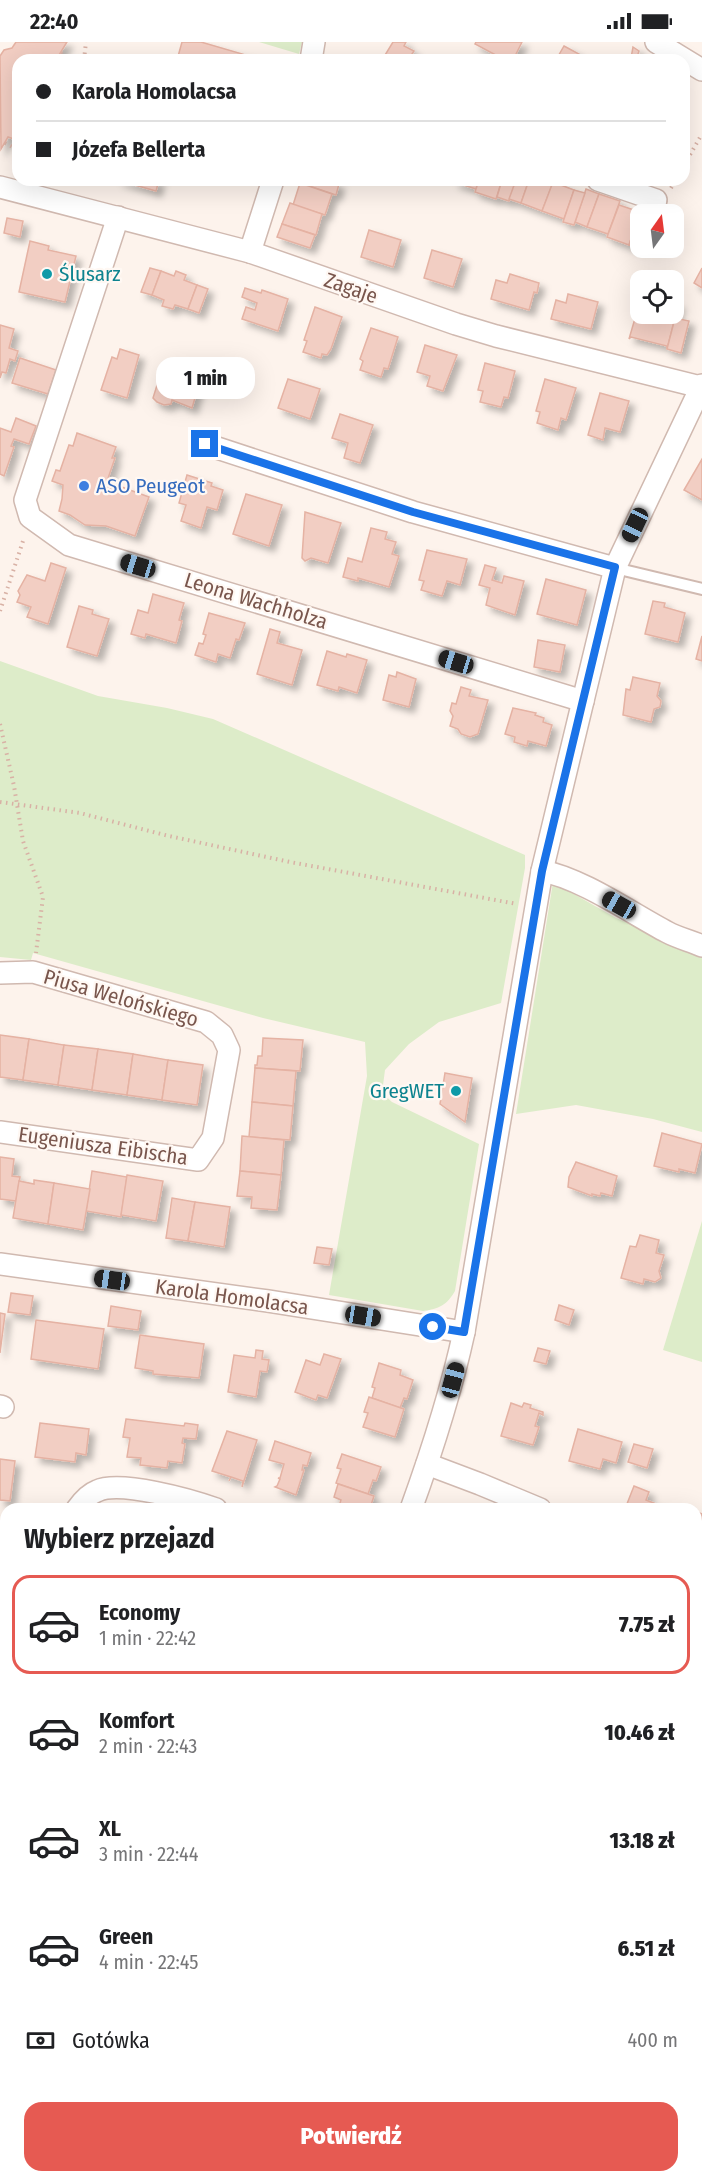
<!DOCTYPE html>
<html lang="pl">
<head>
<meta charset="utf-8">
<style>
	:root { --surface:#fff; --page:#f6f6f6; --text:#202124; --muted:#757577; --line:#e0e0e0; --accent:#e65a52 }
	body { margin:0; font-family:"Fira Sans Condensed",sans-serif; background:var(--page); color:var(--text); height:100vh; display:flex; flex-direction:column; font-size:22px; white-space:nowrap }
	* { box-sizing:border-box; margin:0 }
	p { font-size:20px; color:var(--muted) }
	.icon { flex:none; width:33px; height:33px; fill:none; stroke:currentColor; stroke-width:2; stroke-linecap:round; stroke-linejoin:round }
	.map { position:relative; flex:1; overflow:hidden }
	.details { position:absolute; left:0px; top:1461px; width:702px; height:680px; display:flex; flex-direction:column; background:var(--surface); border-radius:18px 18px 0 0; box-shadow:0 6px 24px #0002 }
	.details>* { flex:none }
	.hud { position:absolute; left:12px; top:12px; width:678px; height:132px; border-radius:18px; box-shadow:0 6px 24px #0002; display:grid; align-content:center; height:132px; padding:0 24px; background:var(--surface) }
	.needle { width:39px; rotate:14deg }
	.controls { position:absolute; left:630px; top:162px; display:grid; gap:12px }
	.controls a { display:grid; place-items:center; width:54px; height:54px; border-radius:12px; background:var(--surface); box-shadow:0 6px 24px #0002; font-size:30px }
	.end { position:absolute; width:27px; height:27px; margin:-14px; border:8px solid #1a73e8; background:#fff; box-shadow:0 0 0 3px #fff }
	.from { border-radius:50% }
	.bubble { position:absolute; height:42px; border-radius:18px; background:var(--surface); box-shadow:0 6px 24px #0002; font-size:20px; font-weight:800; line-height:42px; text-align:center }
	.car { position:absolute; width:18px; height:36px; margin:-18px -9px; border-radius:8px; box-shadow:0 0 4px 2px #0007; background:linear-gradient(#222 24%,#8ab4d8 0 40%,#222 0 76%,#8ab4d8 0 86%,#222 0) }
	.hud b { display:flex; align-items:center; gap:21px; height:57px; font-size:22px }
	.hud b+b { border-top:2px solid var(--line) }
	.hud i { width:15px; height:15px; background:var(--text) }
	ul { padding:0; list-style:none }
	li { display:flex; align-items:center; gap:18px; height:99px; margin:0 12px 9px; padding:0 12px; border:3px solid transparent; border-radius:18px }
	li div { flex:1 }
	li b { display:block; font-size:22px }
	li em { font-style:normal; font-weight:800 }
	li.on { border-color:var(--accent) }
	li>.icon { width:54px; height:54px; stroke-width:1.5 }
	h2 { padding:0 24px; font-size:27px; line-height:72px }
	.pay { display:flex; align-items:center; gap:15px; height:66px; padding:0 24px; font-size:22px }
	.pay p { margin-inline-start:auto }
	.action { display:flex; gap:12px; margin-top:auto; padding:12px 24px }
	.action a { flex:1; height:69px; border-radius:18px; background:var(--accent); color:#fff; font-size:24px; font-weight:800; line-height:69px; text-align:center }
	.status { display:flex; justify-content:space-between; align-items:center; height:42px; padding:0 30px; background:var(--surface); direction:ltr }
	.status svg { height:16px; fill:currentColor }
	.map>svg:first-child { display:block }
	.green { fill:#ddecc9 }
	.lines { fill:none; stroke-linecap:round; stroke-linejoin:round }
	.stream { stroke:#a5d9d9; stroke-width:6 }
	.building { fill:#f2cec3; stroke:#e5b2a3; stroke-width:1.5; filter:url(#shadow) }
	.lane-casing { stroke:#d0b9b0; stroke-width:14 }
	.street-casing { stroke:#d0b9b0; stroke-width:24 }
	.path { stroke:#d8b1a5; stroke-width:4; stroke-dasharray:1.5 4.5; stroke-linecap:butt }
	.lane { stroke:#fff; stroke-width:10 }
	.street { stroke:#fff; stroke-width:21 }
	.rail-casing { stroke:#b4a8c9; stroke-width:7 }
	.rail { stroke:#fff8f3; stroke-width:4.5; stroke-dasharray:14; stroke-linecap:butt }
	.route { stroke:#1a73e8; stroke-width:8 }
	.culture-dot { fill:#0f9aa8; stroke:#fff8f3; stroke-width:2 }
	.shop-dot { fill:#3f7fe0; stroke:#fff8f3; stroke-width:2 }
	.labels { text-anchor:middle; stroke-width:4.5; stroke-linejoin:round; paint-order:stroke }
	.culture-label { font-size:21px; fill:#0d838f; stroke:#fff8f3; text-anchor:start }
	.street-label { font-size:21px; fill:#79564d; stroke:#fff8f3 }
	.shop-label { font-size:21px; fill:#366cbe; stroke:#fff8f3; text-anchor:start }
</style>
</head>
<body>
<div class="status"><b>22:40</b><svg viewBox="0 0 49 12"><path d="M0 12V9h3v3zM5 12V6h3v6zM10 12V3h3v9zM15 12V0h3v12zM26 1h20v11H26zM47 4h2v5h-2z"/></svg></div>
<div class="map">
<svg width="702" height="2140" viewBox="0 0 702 2140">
	<defs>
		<filter id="shadow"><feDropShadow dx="5.5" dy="5.5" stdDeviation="3" flood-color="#0004"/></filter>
	</defs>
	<rect width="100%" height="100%" fill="#fdf3ec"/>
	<g class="green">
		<path d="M259 0H302L299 12Z"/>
		<path d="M0 619 98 654 167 666 213 677 525 813V826L501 961 439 980 409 1002 385 1028 382 1051 392 1060 479 1102 455 1249C447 1263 439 1267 423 1269L329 1253 367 1034 365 1000 263 976 33 911 31 918 0 915Z"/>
		<path d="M553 840 616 876 702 912V1090L653 1077 576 1063 516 1072Z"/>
		<path d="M702 1179V1320L663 1308Z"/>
		<path d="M3 1642 6 1643V1800L0 1798V1662Z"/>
		<path d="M0 1822 6 1823V2017L0 2015Z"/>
		<path d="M115 2135 132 2140H20L8 2135Z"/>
	</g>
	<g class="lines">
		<g class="stream">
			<path d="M0 1810 6 1812"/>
			<path d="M696 2021 702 2022"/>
		</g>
	</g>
	<g class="building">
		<path d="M16 0H67L56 18H18V91L14 97 8 95 1 107 0 14 4 8 12 6Z"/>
		<path d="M182 0H201L263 18H177Z"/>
		<path d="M393 0H406L404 4 414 9 408 18H382Z"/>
		<path d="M476 0H522L513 18H505L475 2Z"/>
		<path d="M564 4 579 12 576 18H556Z"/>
		<path d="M633 5 639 9 636 18 631 16Z"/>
		<path d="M117 138H159L156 149Z"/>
		<path d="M301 138H327L339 142 336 153 300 141Z"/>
		<path d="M455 138H479L476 147 454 140Z"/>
		<path d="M479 138H502L496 157 475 150Z"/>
		<path d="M502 138H516L509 159 497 155Z"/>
		<path d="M516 138H529L521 161 509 157Z"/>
		<path d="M529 138H554L542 169 521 161Z"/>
		<path d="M553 140 574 148 564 177 542 169Z"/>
		<path d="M300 141 332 152 325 173 293 163Z"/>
		<path d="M586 147 599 152 587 185 575 180Z"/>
		<path d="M574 148 585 151 574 183 563 180Z"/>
		<path d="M599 152 620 159 608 192 587 185Z"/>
		<path d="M290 161 322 172 316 193 282 182Z"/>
		<path d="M619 163 640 170 629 203 607 195Z"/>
		<path d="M640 170 648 172H640V206L629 203Z"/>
		<path d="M7 176 23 179 20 195 4 191Z"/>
		<path d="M282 182 315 193 310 206 277 195Z"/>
		<path d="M369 188 401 198 393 225 361 215Z"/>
		<path d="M30 199 49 204 48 208 76 214 65 260 19 250Z"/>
		<path d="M432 208 462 217 453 245 424 236Z"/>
		<path d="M150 226 161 229 152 253 141 250Z"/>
		<path d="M702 226V246L694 241Z"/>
		<path d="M161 229 174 234 176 229 186 233 184 238 197 243 188 267 175 263 173 267 162 264 164 258 152 253Z"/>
		<path d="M510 232 539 241 537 251 534 250 529 268 491 257 496 238 507 241Z"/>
		<path d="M197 243 208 247 199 271 188 267Z"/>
		<path d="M245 246 261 251 262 248 288 257 278 289 242 277 246 265 255 268 257 261 242 255Z"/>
		<path d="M568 252 598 260 591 287 551 277 556 258 566 261Z"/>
		<path d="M674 261 679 262 675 276 659 272H674Z"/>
		<path d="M315 265 342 275 331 307 327 313 322 312 321 316 303 310 307 299 304 298Z"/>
		<path d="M638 266 640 267V272H659L675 276 667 307V304L631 295 629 297Z"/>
		<path d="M675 276 689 279 681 311 667 307Z"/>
		<path d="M0 283 14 287 9 306 18 309 15 319 10 317 6 331 2 330 0 336Z"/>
		<path d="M371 286 398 295 388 327 384 326 381 335 360 328 363 319 360 317Z"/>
		<path d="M425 303 457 313 443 349 427 344 430 334 417 330Z"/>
		<path d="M120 307 139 313 127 356 101 348 112 315 117 317Z"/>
		<path d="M20 316 56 328 48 352 12 341Z"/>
		<path d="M485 321 515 329 508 356 504 355 501 365 480 360 483 349 478 348Z"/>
		<path d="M163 324 201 336 192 366 172 358 171 362 164 363 157 360 153 356Z"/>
		<path d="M288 337 320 347 310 377 278 366Z"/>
		<path d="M545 337 576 346 566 378 561 376 558 388 537 381 540 370 536 369Z"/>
		<path d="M600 351 629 359 620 390 605 386 603 398 588 393Z"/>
		<path d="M340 372 373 383 360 421 344 416 348 401 332 396Z"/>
		<path d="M16 376 36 384 29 402 14 397 11 404 14 405 4 434 0 432V386L11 390Z"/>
		<path d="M77 391 116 405 112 416H115L105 445 117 449 119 444 149 455 135 494 106 484 85 483 70 473 59 469 62 457 63 443 52 439 56 428 60 429 69 403 73 404Z"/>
		<path d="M702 417V458L684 448Z"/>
		<path d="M187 433 212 441 211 444 223 448 217 468 207 465 201 486 181 479 186 463 179 461Z"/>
		<path d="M246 452 282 463 269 504 233 492Z"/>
		<path d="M305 470 341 481 328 521 311 516 305 519 302 516Z"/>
		<path d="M371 486 387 490 385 497 396 500 392 512 399 514 389 545 358 536V539L343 535 348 516 362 520Z"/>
		<path d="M427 508 467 517 460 543 447 539 442 554 421 548 424 539 419 538Z"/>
		<path d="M51 521 66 526 48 582 27 575 31 565 17 560 20 553 18 549 27 533 45 539Z"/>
		<path d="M485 523 496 526 492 538 502 541 504 534 524 539 515 573 486 563 490 546 479 543Z"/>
		<path d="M546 537 586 548 577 583 537 572Z"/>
		<path d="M153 552 184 561 179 578 182 579 176 601 146 592 145 596 131 592 138 568 148 571Z"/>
		<path d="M653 559 665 561 664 565 685 571 678 600 645 592Z"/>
		<path d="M79 564 93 568 92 572 109 577 97 614 67 605Z"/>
		<path d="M209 571 245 581 239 598 236 597 230 616 218 612 216 620 195 613 199 601 203 602 206 593 203 592Z"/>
		<path d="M270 587 280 590 277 601 302 608 292 643 257 632Z"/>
		<path d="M702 594V619L696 617Z"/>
		<path d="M538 598 565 603 560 630 534 625Z"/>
		<path d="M327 609 346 615 347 612 367 618 357 651 339 645 338 649 317 643Z"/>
		<path d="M397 630 416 637 409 665 383 658 389 633 396 635Z"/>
		<path d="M633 635 660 641 657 654 661 659 660 665 654 667 651 680 623 673 626 647 630 648Z"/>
		<path d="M461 645 471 648 469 654 488 658 478 692 470 695 461 692 458 687 450 684 453 674 450 669 452 661 456 662Z"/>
		<path d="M513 666 536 671 535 673 544 676 543 680 552 683 546 704 528 699 527 704 514 700 515 695 505 692Z"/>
		<path d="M0 993 29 997 23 1038 0 1035Z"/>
		<path d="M263 996 303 998 300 1029 255 1026V1023H257L258 1014H262Z"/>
		<path d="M29 997 64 1003 58 1043 23 1038Z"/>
		<path d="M64 1003 98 1007 92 1048 58 1043Z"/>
		<path d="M98 1007 133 1012 127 1053 92 1048Z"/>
		<path d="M133 1012 168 1018 162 1058 127 1053Z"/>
		<path d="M168 1018 203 1023 197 1063 162 1058Z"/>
		<path d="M255 1026 296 1029 293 1064 252 1060Z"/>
		<path d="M445 1031 472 1036 465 1080 440 1062Z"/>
		<path d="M252 1060 293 1064 290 1098 249 1095Z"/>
		<path d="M662 1091 702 1102 695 1131 679 1127V1130L654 1124Z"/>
		<path d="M242 1094 284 1098 281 1133 240 1129Z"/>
		<path d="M0 1115 14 1117 12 1134 20 1135 16 1159 0 1157Z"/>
		<path d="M576 1120 617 1134 612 1154 601 1151 600 1154 592 1152V1154L568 1145 569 1135Z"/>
		<path d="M92 1129 127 1135 121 1175 86 1169Z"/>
		<path d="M240 1129 281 1133 277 1168 251 1166 252 1155 237 1154Z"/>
		<path d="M127 1133 163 1139 156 1179 121 1173Z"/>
		<path d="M34 1138 54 1141 48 1182 13 1176 19 1139 34 1142Z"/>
		<path d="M54 1141 90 1147 83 1188 48 1182Z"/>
		<path d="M172 1156 195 1160 188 1199 166 1196Z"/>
		<path d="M195 1160 230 1165 224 1205 188 1199Z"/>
		<path d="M640 1193 659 1198 656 1211 664 1213 659 1229 661 1236 655 1240 644 1237 643 1242 621 1236 630 1204 636 1205Z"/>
		<path d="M317 1205 332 1207 329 1223 314 1221Z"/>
		<path d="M11 1251 33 1254 30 1273 8 1270Z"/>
		<path d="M559 1263 574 1268 569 1283 555 1278Z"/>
		<path d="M111 1264 141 1269 138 1288 108 1284Z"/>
		<path d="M0 1271 5 1272 0 1311Z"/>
		<path d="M36 1278 104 1287 98 1327 31 1317Z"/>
		<path d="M140 1293 204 1302 199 1336 153 1332V1329L135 1326Z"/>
		<path d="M538 1306 550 1309 546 1322 534 1319Z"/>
		<path d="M256 1308 263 1309 262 1317 269 1318 267 1330 260 1329 256 1355 228 1350 234 1313 255 1316Z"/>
		<path d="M324 1312 341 1317 327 1356 318 1353 316 1358 295 1350 306 1318 320 1323Z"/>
		<path d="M379 1321 401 1328 400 1333 413 1338 407 1357 404 1356 400 1366 372 1356 375 1346 372 1345Z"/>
		<path d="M369 1355 404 1367 395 1395 363 1385 368 1371 364 1370Z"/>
		<path d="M511 1361 522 1365 524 1361 531 1363 530 1366 543 1370V1373L539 1371 535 1384 539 1385 533 1403 501 1394Z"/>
		<path d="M126 1377 184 1384 185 1381 198 1383 196 1397 183 1396 182 1401 185 1402 182 1421 168 1419 167 1426 140 1423 141 1416 127 1415 130 1396 123 1395Z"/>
		<path d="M40 1381 89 1387 86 1413 76 1411 75 1420 35 1415Z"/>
		<path d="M578 1387 622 1400 616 1421 603 1417 600 1427 569 1419Z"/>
		<path d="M227 1389 257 1398 242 1445 243 1439 231 1435 229 1439 231 1435 212 1429Z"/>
		<path d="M275 1399 311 1411 307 1424 303 1423 302 1428H304L296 1453 275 1445 277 1444 280 1437 278 1436H280L284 1422 269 1418Z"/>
		<path d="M634 1402 653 1407 647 1426 628 1420Z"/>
		<path d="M342 1412 381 1425 376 1439 373 1438 368 1452 336 1441 341 1427 337 1426Z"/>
		<path d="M0 1417 15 1419 10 1459 0 1458Z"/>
		<path d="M338 1442 374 1454 371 1463 367 1462 366 1467H338L341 1458 334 1455Z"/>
		<path d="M634 1444 649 1450 646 1458 656 1462 654 1467H625Z"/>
		<path d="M697 1470 702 1472V1507L696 1505Z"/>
		<path d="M696 1690 702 1692 701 1730 696 1728Z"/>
		<path d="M696 1838 702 1840V1865L696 1863Z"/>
		<path d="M696 2114 702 2116 695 2140H687L669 2134H696Z"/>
		<path d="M437 2134H468L466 2140H435Z"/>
		<path d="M539 2134H570L569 2140H539Z"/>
	</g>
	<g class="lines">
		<g class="lane-casing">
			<path id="lane" d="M615 526 702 547"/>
		</g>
		<g class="street-casing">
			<g id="street">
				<path d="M656 0 702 28"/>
				<path d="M311 18 314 0"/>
				<path d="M598 138 656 158"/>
				<path d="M0 145 250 210 456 282 496 294 701 345"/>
				<path d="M118 175 25 458 30 475 69 503 583 659"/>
				<path d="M250 210 273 138"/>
				<path d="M205 402 413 470 615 526"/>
				<path d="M542 829C581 836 631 871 667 890 678 896 691 899 702 904"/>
				<path d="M0 931 33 930 206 980 222 993 229 1008 213 1096 198 1118 0 1090"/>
				<path d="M0 1222 268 1259 464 1290"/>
				<path d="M0 1364 3 1365"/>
				<path d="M427 1422 480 1442 540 1467"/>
				<path d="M77 1467C82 1460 89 1452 97 1449 120 1438 191 1458 216 1467"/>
				<path d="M411 1467C432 1409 451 1350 464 1290L542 829 615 526 702 343"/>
				<path d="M0 1502 6 1505"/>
				<path d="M696 1622 702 1628"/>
				<path d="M0 1711 6 1713"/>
				<path d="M0 2022 6 2023"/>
				<path d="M331 2134 348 2140"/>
			</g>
		</g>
		<g class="path">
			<path d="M61 11 73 18"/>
			<path d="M84 18 86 0"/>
			<path d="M5 101 18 108"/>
			<path d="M684 123 702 92"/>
			<path d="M671 146 676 138"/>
			<path d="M0 569 24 496"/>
			<path d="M0 682 14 744 23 799 43 855 36 911"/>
			<path d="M0 760 80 771 169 794 290 820 517 862"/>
			<path d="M696 1985 702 1987"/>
		</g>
		<use href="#lane" class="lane"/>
		<use href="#street" class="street"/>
		<g class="rail-casing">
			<g id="rail">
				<path d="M0 2071 6 2073"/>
				<path d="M0 2085 6 2087"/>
				<path d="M147 2134 163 2140"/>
				<path d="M187 2134 203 2140"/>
			</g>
		</g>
		<use href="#rail" class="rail"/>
	</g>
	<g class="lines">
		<path class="route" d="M205 402 413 470 615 525 542 829 464 1290 433 1285"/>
	</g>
	<g class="culture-dot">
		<circle cx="47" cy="232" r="6"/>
		<circle cx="456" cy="1049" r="6"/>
	</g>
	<circle class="shop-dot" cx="84" cy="444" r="6"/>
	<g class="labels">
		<g class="culture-label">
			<text x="59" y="239">Ślusarz</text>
			<text x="444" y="1056" text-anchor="end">GregWET</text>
		</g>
		<g class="street-label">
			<text transform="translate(351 246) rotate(19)" y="7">Zagaje</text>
			<text transform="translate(256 559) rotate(17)" y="7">Leona Wachholza</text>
			<text transform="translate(121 956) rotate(16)" y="7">Piusa Welońskiego</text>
			<text transform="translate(103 1104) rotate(8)" y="7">Eugeniusza Eibischa</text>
			<text transform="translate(232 1255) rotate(8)" y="7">Karola Homolacsa</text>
		</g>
		<g class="shop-label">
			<text x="96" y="451">ASO Peugeot</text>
		</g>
	</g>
</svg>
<div class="controls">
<a><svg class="needle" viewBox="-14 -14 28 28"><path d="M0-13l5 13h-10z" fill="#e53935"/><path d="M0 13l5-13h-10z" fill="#757577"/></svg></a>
<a><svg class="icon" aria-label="locate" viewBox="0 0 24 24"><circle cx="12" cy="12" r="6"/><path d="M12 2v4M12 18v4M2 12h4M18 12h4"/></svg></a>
</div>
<i class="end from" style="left:433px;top:1285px"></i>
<i class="end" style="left:205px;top:402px"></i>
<div class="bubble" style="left:156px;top:315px;width:99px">1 min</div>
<i class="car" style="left:635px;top:483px;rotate:205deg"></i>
<i class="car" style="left:138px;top:524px;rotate:287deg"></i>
<i class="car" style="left:456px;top:620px;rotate:287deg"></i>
<i class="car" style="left:619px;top:863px;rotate:299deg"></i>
<i class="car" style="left:112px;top:1238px;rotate:278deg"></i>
<i class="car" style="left:363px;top:1274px;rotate:99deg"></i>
<i class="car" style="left:453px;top:1338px;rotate:15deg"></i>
<div class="hud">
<b><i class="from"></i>Karola Homolacsa</b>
<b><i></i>Józefa Bellerta</b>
</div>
<section class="details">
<h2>Wybierz przejazd</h2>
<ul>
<li class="on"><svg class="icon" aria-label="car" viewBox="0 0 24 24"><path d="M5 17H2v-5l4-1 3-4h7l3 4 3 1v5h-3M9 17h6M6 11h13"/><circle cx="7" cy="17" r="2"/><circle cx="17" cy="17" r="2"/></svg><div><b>Economy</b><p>1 min · 22:42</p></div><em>7.75 zł</em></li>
<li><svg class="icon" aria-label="car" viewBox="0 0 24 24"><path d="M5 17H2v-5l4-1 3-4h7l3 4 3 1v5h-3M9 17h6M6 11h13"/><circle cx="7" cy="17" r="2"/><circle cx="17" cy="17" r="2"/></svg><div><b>Komfort</b><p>2 min · 22:43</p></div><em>10.46 zł</em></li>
<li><svg class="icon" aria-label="car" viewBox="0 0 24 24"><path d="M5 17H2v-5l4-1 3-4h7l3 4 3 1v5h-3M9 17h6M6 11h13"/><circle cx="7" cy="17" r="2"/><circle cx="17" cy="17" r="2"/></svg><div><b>XL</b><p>3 min · 22:44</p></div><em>13.18 zł</em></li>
<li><svg class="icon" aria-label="car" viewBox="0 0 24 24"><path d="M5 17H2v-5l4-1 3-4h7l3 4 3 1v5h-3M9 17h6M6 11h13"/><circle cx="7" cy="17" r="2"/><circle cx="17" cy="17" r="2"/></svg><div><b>Green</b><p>4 min · 22:45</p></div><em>6.51 zł</em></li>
</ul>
<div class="pay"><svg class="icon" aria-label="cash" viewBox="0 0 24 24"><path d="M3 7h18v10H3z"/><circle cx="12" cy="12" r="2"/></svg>Gotówka<p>400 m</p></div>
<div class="action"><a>Potwierdź</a></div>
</section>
</div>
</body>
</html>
